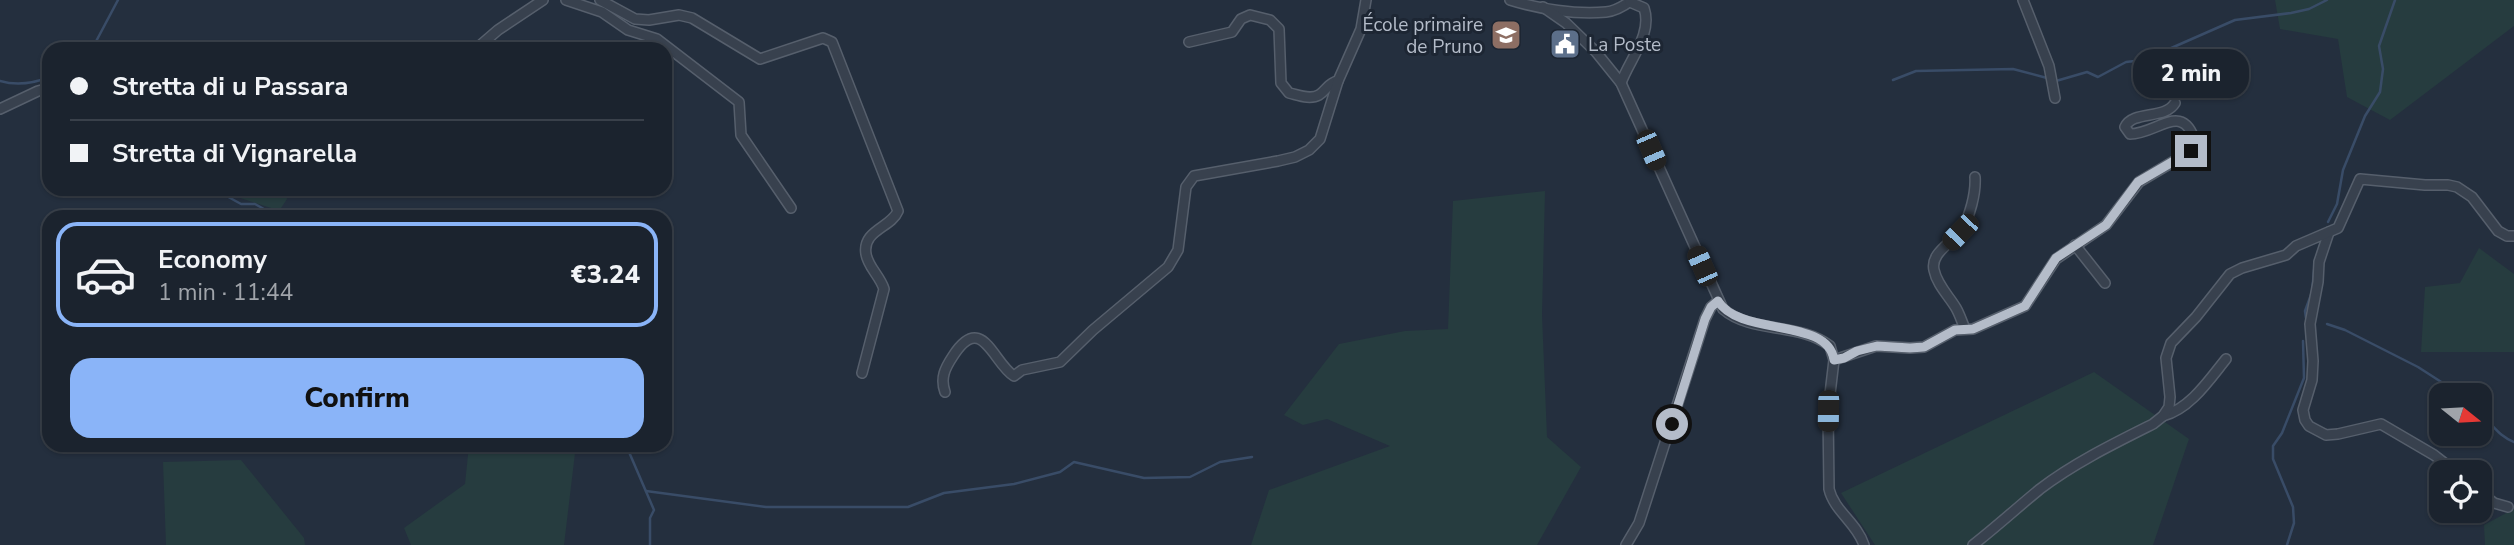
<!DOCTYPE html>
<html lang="en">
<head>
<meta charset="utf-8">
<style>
	:root { --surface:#1b232e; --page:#282f3a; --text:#f1f3f6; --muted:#a0a4aa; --line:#39404a; --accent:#8ab4f8 }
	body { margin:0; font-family:"Nunito Sans",sans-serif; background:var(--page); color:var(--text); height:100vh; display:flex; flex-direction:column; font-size:26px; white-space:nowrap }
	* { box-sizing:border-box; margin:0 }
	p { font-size:23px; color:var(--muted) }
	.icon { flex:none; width:38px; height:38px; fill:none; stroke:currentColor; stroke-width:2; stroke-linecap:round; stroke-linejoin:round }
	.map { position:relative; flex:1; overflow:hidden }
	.details { position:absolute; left:42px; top:210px; width:630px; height:242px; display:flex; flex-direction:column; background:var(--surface); border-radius:21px; box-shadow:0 2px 5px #0004,0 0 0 2px var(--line) }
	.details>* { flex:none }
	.top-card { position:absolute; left:42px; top:42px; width:630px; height:154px; border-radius:21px; box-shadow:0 2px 5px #0004,0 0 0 2px var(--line); display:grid; align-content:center; height:154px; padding:0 28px; background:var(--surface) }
	.needle { width:46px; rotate:108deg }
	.tools { position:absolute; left:2429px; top:383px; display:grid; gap:14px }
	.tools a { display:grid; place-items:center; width:63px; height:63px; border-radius:14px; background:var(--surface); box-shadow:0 2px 5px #0004,0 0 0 2px var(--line); font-size:35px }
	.end { position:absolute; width:32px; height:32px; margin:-16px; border:9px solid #b4bcc9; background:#111; box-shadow:0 0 0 4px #111 }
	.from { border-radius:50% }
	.bubble { position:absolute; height:49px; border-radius:21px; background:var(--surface); box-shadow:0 2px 5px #0004,0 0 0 2px var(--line); font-size:23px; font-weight:800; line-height:49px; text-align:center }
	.car { position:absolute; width:21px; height:42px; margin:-21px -10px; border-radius:9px; box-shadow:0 0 5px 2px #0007; background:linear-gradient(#222 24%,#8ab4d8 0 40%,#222 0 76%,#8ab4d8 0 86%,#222 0) }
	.top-card b { display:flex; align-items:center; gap:24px; height:66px; font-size:26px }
	.top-card b+b { border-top:2px solid var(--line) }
	.top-card i { width:18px; height:18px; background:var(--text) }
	ul { padding:12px 0 0; list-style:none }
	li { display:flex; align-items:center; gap:21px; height:105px; margin:0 14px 10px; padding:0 14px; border:4px solid var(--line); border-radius:21px }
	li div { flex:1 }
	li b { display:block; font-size:26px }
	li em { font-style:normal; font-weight:800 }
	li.current { border-color:var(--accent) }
	li>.icon { width:63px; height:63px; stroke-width:1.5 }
	.action { display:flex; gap:14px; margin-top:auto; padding:14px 28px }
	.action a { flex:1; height:80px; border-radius:21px; background:var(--accent); color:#111; font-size:28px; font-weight:800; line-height:80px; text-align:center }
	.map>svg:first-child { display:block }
	.green { fill:#263c3f }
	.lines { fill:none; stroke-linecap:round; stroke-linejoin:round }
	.stream { stroke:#394c67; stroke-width:2.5 }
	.minor-casing { stroke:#565f6c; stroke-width:12 }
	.minor { stroke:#38414e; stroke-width:9 }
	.route { stroke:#b4bcc9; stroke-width:9 }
	.labels { text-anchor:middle; stroke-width:6; stroke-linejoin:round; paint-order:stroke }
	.poi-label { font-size:19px; fill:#b4bcc9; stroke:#1d2633; text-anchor:end }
</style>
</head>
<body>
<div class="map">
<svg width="2514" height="545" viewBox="0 0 2514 545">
	<rect width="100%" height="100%" fill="#242f3e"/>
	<g class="green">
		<path d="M2275 0H2514V26L2390 120 2347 97 2338 39 2280 29Z"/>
		<path d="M221 189H285L287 199 279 211C259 203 240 200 221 189Z"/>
		<path d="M1545 191 1542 315 1547 437 1581 467 1537 545H1251L1269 490 1390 446 1327 419 1303 425 1284 415 1339 344 1405 331 1448 329 1453 201Z"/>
		<path d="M2479 248 2514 274V352H2421L2425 287 2460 283Z"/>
		<path d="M2094 372 2189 439 2153 545H1875L1841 493Z"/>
		<path d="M469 445H576L564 545H411L404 528 465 484Z"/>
		<path d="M241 460 304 538 305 545H166L163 462Z"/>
		<path d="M2514 509V545H2485L2484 525Z"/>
	</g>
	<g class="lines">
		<g class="stream">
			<path d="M92 49 118 0"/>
			<path d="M1893 80 1916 71 2013 69 2047 78"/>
			<path d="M0 81C17 86 32 84 49 77"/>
			<path d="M2056 81 2087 72 2098 77 2126 62 2144 60 2235 20 2291 13 2309 9 2327 0"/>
			<path d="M41 96H49"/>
			<path d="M214 189 241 204H255L278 217"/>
			<path d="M2328 222 2337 204 2343 170 2365 116 2380 92 2383 69 2379 46 2395 0"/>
			<path d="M2306 318 2305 311 2312 292 2315 260"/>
			<path d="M2327 324 2345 330 2418 367 2463 396"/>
			<path d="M2480 414C2493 424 2498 436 2514 442"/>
			<path d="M629 452 654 510 650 518V545"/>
			<path d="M646 491 766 507H908L944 493 1014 484 1060 472 1074 462 1144 478 1190 477 1220 462 1252 457"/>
			<path d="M2287 545 2294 523 2293 507 2273 459V446L2282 433 2304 378 2303 341"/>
		</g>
		<g class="minor-casing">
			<g id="minor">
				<path d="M566 0 602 12 628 30 657 39 739 102 741 135 791 208"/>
				<path d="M600 0 635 19 649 20 679 15 692 18 760 59 823 38 832 42 898 211C891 228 862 230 866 254 868 267 880 276 884 289L862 373"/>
				<path d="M1510 0C1539 9 1576 15 1606 12 1616 11 1624 6 1632 0"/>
				<path d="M2023 0 2049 66 2055 98"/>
				<path d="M1543 7 1566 23 1596 52 1621 83 1723 309C1752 334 1799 322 1830 346L1834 360 1828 411 1829 489C1834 511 1857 523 1864 545"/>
				<path d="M1189 42 1232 32 1241 19 1250 15 1270 20 1279 29 1281 83 1289 93C1298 95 1310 100 1319 95 1327 90 1328 83 1338 81"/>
				<path d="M476 49 498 30 543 0"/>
				<path d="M1621 83C1629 60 1653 34 1644 8L1630 2"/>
				<path d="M0 109 38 91 49 88"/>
				<path d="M2329 232 2319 262 2318 282 2310 324 2313 361 2312 380 2303 410 2305 420 2309 426 2326 435 2338 434 2381 424 2434 455 2456 472"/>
				<path d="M2075 245 2105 283"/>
				<path d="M1965 329C1962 322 1960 315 1956 308 1949 296 1937 285 1934 270 1930 253 1952 243 1961 230 1970 217 1976 193 1975 177"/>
				<path d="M1834 360 1876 346 1910 348 1924 347 1955 330 1973 329 2025 306 2056 259 2106 225 2139 182 2191 151 2196 144C2183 99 2158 134 2130 134L2125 127C2133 110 2165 120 2175 103"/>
				<path d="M945 392C940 378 945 368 953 356 982 311 993 363 1014 376L1022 370 1060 362 1093 330 1168 267 1178 250 1186 187 1194 176 1278 161 1295 157 1309 150 1320 139 1338 81 1361 29 1366 0"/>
				<path d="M2163 416C2190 409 2209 380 2226 359"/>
				<path d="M2480 492 2494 503 2508 507"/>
				<path d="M1626 545 1639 523 1705 319 1711 307 1718 301"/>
				<path d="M1973 545C1996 527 2018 507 2040 489 2074 463 2115 443 2153 424L2163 416 2169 407 2170 397 2166 358 2171 343 2196 317 2230 274 2242 268 2286 255 2296 246 2338 228 2360 179 2425 185H2448L2457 187 2472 197 2498 231 2507 236H2514"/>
			</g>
		</g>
		<use href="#minor" class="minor"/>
	</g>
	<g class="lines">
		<path class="route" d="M1672 424 1705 319 1711 307 1718 301C1740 337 1828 317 1834 360L1844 358 1857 351 1877 346 1910 348 1924 347 1955 330 1973 329 2025 306 2056 258 2106 225 2138 182 2191 151"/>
	</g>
	<defs>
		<g id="school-square" transform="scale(1.575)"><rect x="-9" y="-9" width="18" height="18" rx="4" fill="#8d6e63" stroke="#1d2633"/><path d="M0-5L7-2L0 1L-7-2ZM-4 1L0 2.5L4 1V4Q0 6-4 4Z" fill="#fff"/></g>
		<g id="civic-square" transform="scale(1.575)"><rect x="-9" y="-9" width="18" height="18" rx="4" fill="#5c6f8a" stroke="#1d2633"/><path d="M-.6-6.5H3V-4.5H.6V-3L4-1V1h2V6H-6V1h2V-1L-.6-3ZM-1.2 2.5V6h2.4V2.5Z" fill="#fff"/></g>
	</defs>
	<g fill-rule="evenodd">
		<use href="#school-square" x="1506" y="35"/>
		<use href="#civic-square" x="1565" y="44"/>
	</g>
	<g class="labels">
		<g class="poi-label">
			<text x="1483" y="31">École primaire<tspan x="1483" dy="22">de Pruno</tspan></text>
			<text x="1588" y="51" text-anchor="start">La Poste</text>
		</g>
	</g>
</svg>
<div class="tools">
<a><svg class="needle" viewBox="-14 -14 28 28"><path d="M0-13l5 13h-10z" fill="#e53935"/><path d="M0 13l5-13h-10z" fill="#a0a4aa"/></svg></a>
<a><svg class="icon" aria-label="locate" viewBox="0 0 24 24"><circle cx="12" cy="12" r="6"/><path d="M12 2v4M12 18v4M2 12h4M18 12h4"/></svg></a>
</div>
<i class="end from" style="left:1672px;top:424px"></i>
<i class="end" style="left:2191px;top:151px"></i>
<div class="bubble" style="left:2133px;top:49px;width:116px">2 min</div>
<i class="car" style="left:1651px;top:150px;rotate:157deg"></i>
<i class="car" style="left:1960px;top:232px;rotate:224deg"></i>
<i class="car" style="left:1702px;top:266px;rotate:336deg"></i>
<i class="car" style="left:1828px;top:411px;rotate:181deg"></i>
<div class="top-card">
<b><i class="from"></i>Stretta di u Passara</b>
<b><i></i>Stretta di Vignarella</b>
</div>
<section class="details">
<ul>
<li class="current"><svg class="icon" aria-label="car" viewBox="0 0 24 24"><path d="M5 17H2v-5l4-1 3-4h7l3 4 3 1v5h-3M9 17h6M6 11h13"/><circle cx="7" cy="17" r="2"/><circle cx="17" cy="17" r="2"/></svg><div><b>Economy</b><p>1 min · 11:44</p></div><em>€3.24</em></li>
</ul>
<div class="action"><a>Confirm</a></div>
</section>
</div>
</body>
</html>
